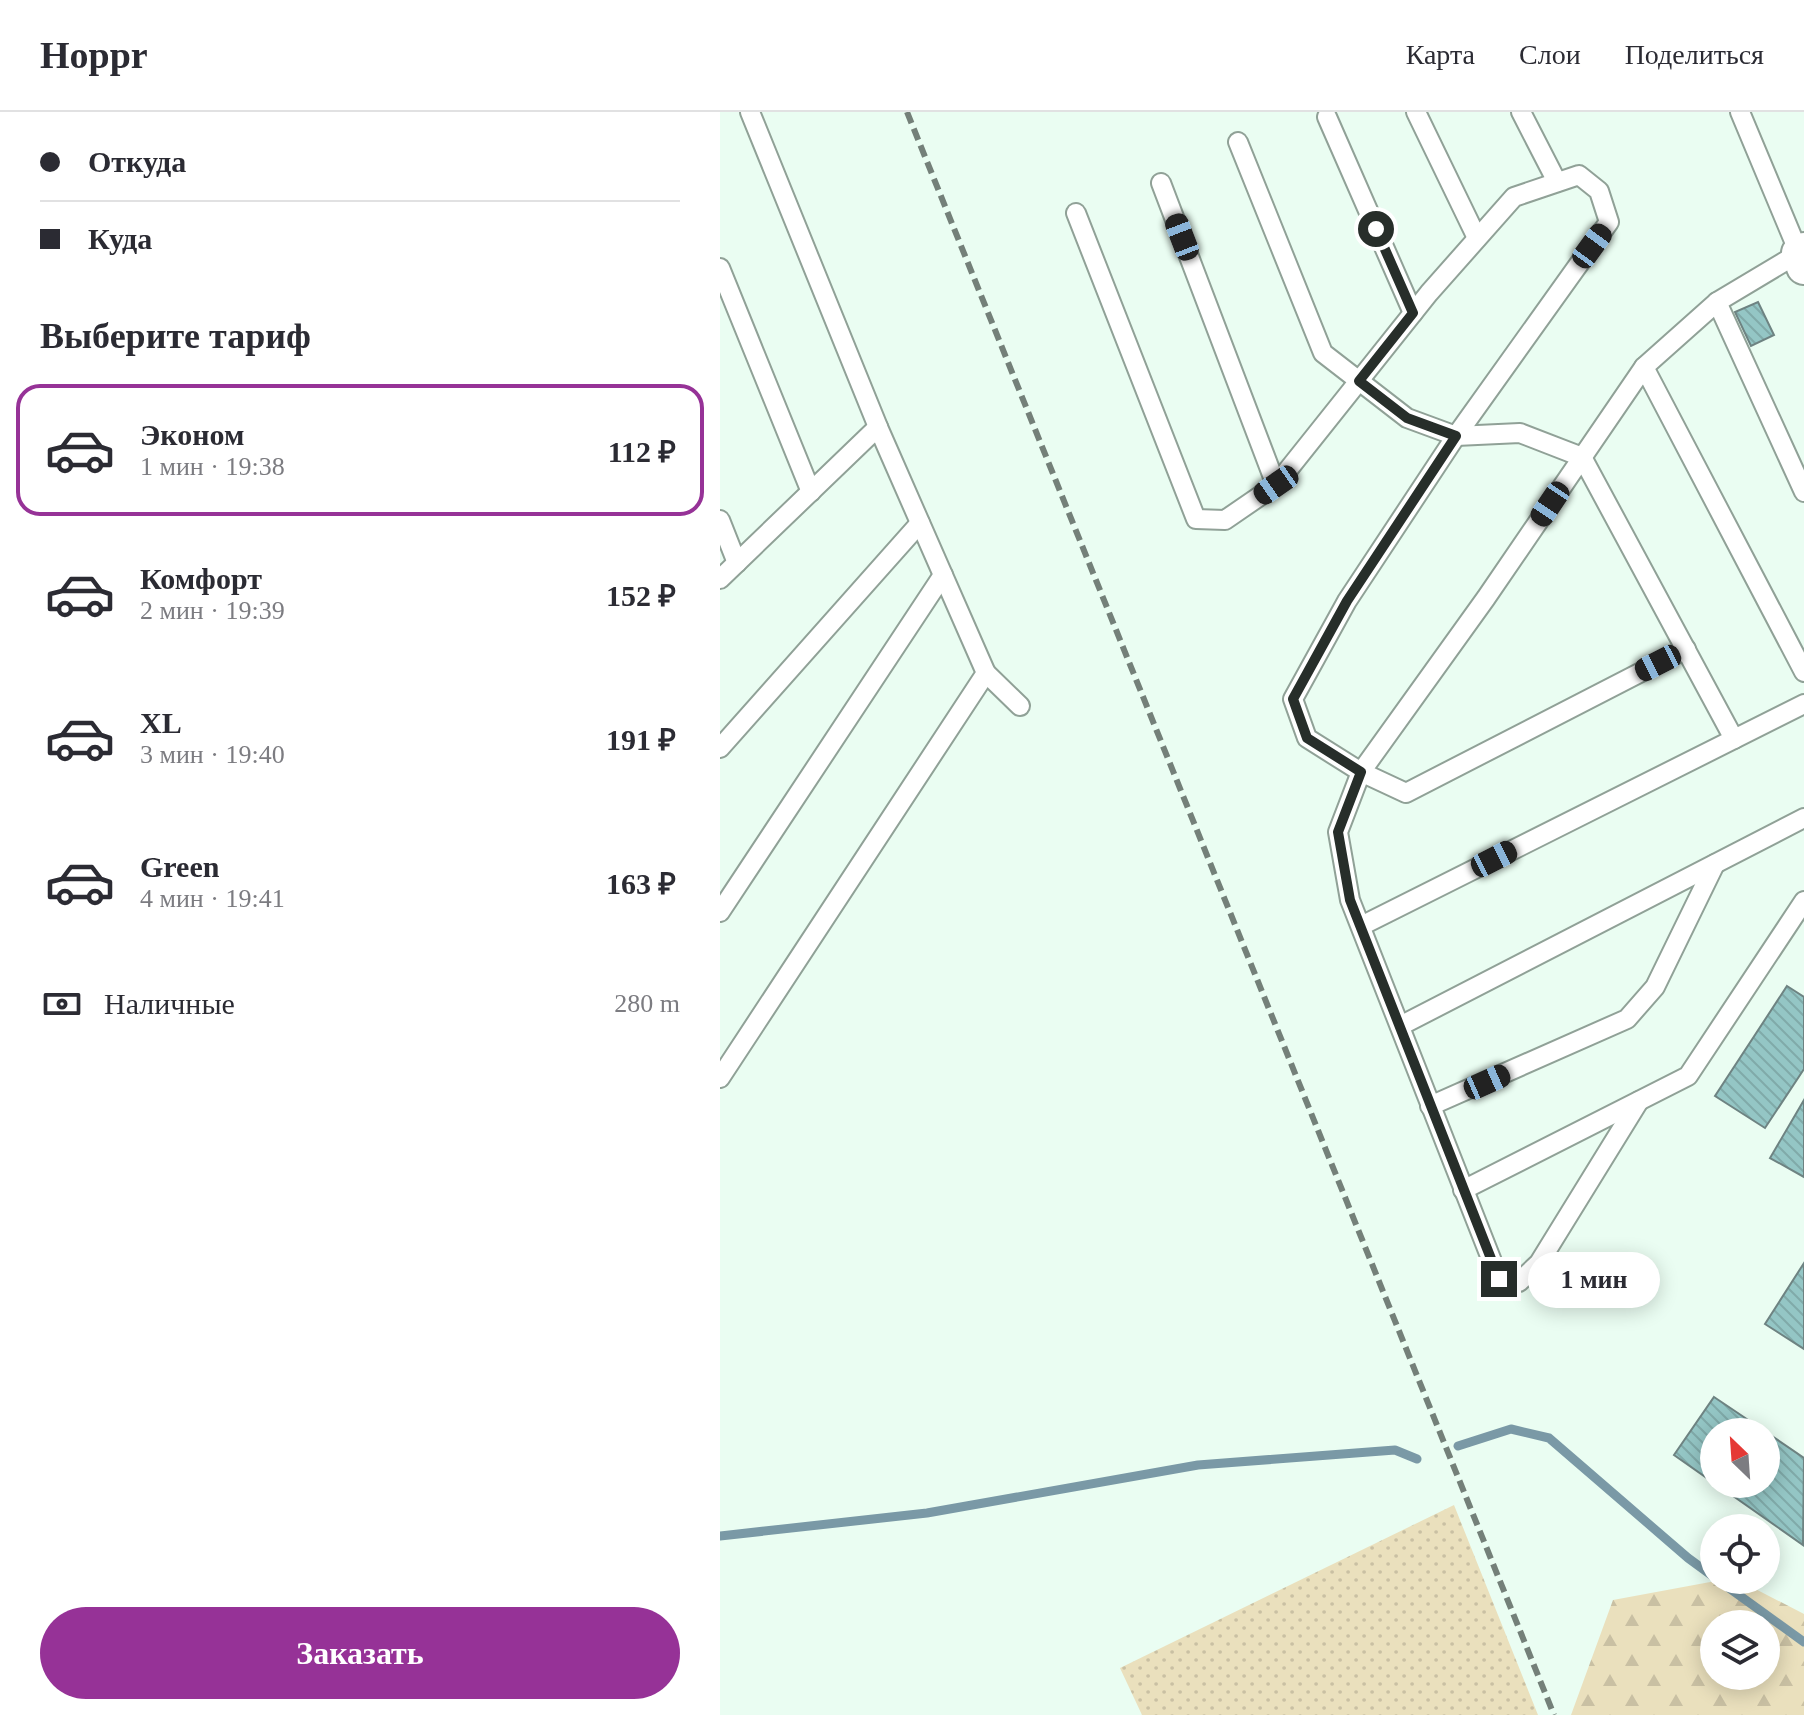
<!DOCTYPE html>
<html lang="ru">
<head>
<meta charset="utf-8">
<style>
	:root { --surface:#fff; --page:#f7f7f7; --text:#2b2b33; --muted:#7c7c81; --line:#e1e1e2; --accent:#963297 }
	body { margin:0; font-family:Georgia,serif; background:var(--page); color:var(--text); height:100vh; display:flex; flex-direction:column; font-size:30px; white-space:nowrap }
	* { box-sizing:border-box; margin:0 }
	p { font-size:26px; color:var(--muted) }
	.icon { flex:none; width:44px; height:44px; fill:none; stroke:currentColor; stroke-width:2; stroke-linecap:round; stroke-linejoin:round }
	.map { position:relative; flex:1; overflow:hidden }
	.details { display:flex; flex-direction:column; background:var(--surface); width:720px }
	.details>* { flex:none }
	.top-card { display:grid; align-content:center; height:176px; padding:0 40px; background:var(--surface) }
	.needle { width:52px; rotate:335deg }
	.controls { position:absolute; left:980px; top:1306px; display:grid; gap:16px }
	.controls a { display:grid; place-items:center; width:80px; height:80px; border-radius:50%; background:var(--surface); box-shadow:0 4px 20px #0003; font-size:40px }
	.end { position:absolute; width:36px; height:36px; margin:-18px; border:10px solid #272e2a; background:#fff; box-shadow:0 0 0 4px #fff }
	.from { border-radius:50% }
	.bubble { position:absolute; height:56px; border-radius:28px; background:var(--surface); box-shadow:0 4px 20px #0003; font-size:26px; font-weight:600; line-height:56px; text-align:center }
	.car { position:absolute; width:24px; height:48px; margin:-24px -12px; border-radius:10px; box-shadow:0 0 6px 2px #0007; background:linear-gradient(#222 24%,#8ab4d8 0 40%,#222 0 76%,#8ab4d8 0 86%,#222 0) }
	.top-card b { display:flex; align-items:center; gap:28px; height:76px; font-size:30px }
	.top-card b+b { border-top:2px solid var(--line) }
	.top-card i { width:20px; height:20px; background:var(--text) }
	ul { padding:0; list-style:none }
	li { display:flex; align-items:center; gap:24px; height:132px; margin:0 16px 12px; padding:0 24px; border:4px solid transparent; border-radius:24px }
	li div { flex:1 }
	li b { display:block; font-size:30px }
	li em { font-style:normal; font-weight:600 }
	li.active { border-color:var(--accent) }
	li>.icon { width:72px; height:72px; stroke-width:1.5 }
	h2 { padding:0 40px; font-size:36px; line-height:96px }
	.pay { display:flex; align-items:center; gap:20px; height:88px; padding:0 40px; font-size:30px }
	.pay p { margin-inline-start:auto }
	.primary-button { display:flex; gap:16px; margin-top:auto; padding:16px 40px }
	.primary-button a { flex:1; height:92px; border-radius:48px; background:var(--accent); color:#fff; font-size:32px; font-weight:600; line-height:92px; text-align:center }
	header { display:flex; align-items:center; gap:48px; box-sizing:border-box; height:112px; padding:0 40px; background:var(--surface); border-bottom:2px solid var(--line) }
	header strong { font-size:38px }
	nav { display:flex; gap:44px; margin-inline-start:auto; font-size:28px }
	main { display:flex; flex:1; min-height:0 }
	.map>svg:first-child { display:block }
	.grass { fill:url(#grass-dots) }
	.forest { fill:url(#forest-firs); fill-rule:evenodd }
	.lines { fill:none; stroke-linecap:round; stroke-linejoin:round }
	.stream { stroke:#7a99a6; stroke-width:9 }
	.building { fill:url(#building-back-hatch); stroke:#6e8382; stroke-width:2 }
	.lane-casing { stroke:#90a197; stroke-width:22 }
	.street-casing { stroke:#90a197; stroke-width:38 }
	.lane { stroke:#fff; stroke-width:18 }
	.street { stroke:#fff; stroke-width:34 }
	.rail { stroke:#748079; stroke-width:6; stroke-dasharray:12 6; stroke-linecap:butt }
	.route { stroke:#272e2a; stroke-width:10 }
</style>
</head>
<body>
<header>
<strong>Hoppr</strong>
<nav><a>Карта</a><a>Слои</a><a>Поделиться</a></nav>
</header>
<main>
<section class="details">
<div class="top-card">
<b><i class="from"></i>Откуда</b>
<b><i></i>Куда</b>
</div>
<h2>Выберите тариф</h2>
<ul>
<li class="active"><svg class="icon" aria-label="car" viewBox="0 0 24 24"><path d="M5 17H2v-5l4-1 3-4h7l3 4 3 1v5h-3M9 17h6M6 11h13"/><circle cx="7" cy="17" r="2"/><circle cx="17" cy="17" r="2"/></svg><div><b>Эконом</b><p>1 мин · 19:38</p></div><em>112 ₽</em></li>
<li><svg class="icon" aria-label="car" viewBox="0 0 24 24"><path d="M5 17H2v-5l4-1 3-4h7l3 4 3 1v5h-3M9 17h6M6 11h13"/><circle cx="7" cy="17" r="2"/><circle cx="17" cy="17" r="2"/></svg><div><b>Комфорт</b><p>2 мин · 19:39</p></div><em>152 ₽</em></li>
<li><svg class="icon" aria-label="car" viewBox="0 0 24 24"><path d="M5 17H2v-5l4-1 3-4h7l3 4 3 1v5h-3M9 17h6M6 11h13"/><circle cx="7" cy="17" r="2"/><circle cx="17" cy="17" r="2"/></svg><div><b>XL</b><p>3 мин · 19:40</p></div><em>191 ₽</em></li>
<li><svg class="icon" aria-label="car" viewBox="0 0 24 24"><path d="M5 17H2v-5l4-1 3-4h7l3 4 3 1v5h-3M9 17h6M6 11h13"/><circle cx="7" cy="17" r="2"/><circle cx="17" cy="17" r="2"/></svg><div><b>Green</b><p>4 мин · 19:41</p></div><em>163 ₽</em></li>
</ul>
<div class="pay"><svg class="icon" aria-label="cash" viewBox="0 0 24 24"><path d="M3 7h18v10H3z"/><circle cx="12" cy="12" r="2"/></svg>Наличные<p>280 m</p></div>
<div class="primary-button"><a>Заказать</a></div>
</section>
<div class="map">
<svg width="1084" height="1603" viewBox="0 0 1084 1603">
	<defs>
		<pattern id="grass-dots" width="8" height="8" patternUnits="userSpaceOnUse" patternTransform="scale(2)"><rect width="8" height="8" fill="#eae0bd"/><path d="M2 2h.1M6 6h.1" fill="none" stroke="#c9c0a3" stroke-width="1.8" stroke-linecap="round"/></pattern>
		<pattern id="forest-firs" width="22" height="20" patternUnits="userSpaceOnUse" patternTransform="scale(2)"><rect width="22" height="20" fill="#eae0bd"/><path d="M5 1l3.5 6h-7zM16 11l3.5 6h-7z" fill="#c9c0a3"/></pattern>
		<pattern id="building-back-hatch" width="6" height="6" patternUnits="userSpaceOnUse" patternTransform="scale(2)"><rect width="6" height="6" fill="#94c6c5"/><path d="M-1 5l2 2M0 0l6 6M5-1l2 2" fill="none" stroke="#80aaa9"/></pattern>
	</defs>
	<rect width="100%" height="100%" fill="#eafdf2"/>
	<path class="grass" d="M734 1393 818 1603H422L400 1556Z"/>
	<path class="forest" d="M1001 1468H1018L1084 1502V1603H851L893 1488ZM994 1512H1046V1564H994Z"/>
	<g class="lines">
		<g class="stream">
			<path d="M738 1334 791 1317 829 1326 968 1446 994 1465"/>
			<path d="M0 1424 207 1401 478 1353 675 1338 697 1347"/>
			<path d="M998 1468 1084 1530"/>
		</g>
	</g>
	<g class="building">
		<path d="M1038 190 1054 223 1031 234 1015 200Z"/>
		<path d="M1067 874 1084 885V957L1045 1016 995 984Z"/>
		<path d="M1084 988V1065L1050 1046Z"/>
		<path d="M1084 1151V1237L1045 1212Z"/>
		<path d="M994 1285 1046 1320H994V1371L954 1343Z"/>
		<path d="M1046 1320 1084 1346 1083 1433 996 1372H1046Z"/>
	</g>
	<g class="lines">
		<g class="lane-casing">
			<g id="lane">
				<path d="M696 0 757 126"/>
				<path d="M801 0 837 70"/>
				<path d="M607 5 693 201"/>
				<path d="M518 30 603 241 687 306 736 324 800 321 862 345 1014 627"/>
				<path d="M441 71 556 373"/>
				<path d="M356 101 476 407 505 408 556 373 709 181 794 85 859 63 879 79 889 110 736 324 627 489 573 587 587 626 641 660 686 681 966 537"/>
				<path d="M0 156 91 380"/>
				<path d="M997 190 1084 380"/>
				<path d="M924 255 1084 560"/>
				<path d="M0 408 17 451"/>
				<path d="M0 467 158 315"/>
				<path d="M266 561 300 594"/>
				<path d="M0 636 200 411"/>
				<path d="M0 800 223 463"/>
				<path d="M641 814 1084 592"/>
				<path d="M680 914 1084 706"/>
				<path d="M0 966 266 561 158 315 30 0"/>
				<path d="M919 989 819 1151 799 1170 779 1167 630 788 618 720 641 660 766 486 924 255 997 190 1079 141 1020 0"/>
				<path d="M710 994 907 907 935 875 995 752"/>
				<path d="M743 1078 968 964 1084 789"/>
			</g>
		</g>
		<g class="street-casing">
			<path id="street" d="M1084 138 1079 141 1084 155"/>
		</g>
		<use href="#lane" class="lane"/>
		<use href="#street" class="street"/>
		<path class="rail" d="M187 0 834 1603"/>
	</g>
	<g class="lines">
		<path class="route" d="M656 117 693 201 639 269 687 306 736 324 627 489 573 587 587 626 641 660 618 720 630 788 779 1167"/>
	</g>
</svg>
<div class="controls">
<a><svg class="needle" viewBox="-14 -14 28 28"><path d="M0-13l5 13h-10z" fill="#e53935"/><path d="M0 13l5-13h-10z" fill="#7c7c81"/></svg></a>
<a><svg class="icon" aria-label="locate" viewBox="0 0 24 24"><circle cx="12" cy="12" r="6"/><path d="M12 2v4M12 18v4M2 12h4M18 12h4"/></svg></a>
<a><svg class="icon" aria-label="layers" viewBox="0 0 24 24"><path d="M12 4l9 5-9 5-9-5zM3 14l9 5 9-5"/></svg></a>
</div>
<i class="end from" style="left:656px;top:117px"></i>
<i class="end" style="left:779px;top:1167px"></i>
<div class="bubble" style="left:808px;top:1140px;width:132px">1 мин</div>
<i class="car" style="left:462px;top:125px;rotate:339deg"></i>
<i class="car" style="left:872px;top:134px;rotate:36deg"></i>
<i class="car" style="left:556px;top:373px;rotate:235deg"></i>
<i class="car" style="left:830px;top:392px;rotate:214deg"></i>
<i class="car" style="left:938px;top:551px;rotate:243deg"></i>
<i class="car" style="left:774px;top:747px;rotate:63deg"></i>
<i class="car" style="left:767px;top:970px;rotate:66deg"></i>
</div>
</main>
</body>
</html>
